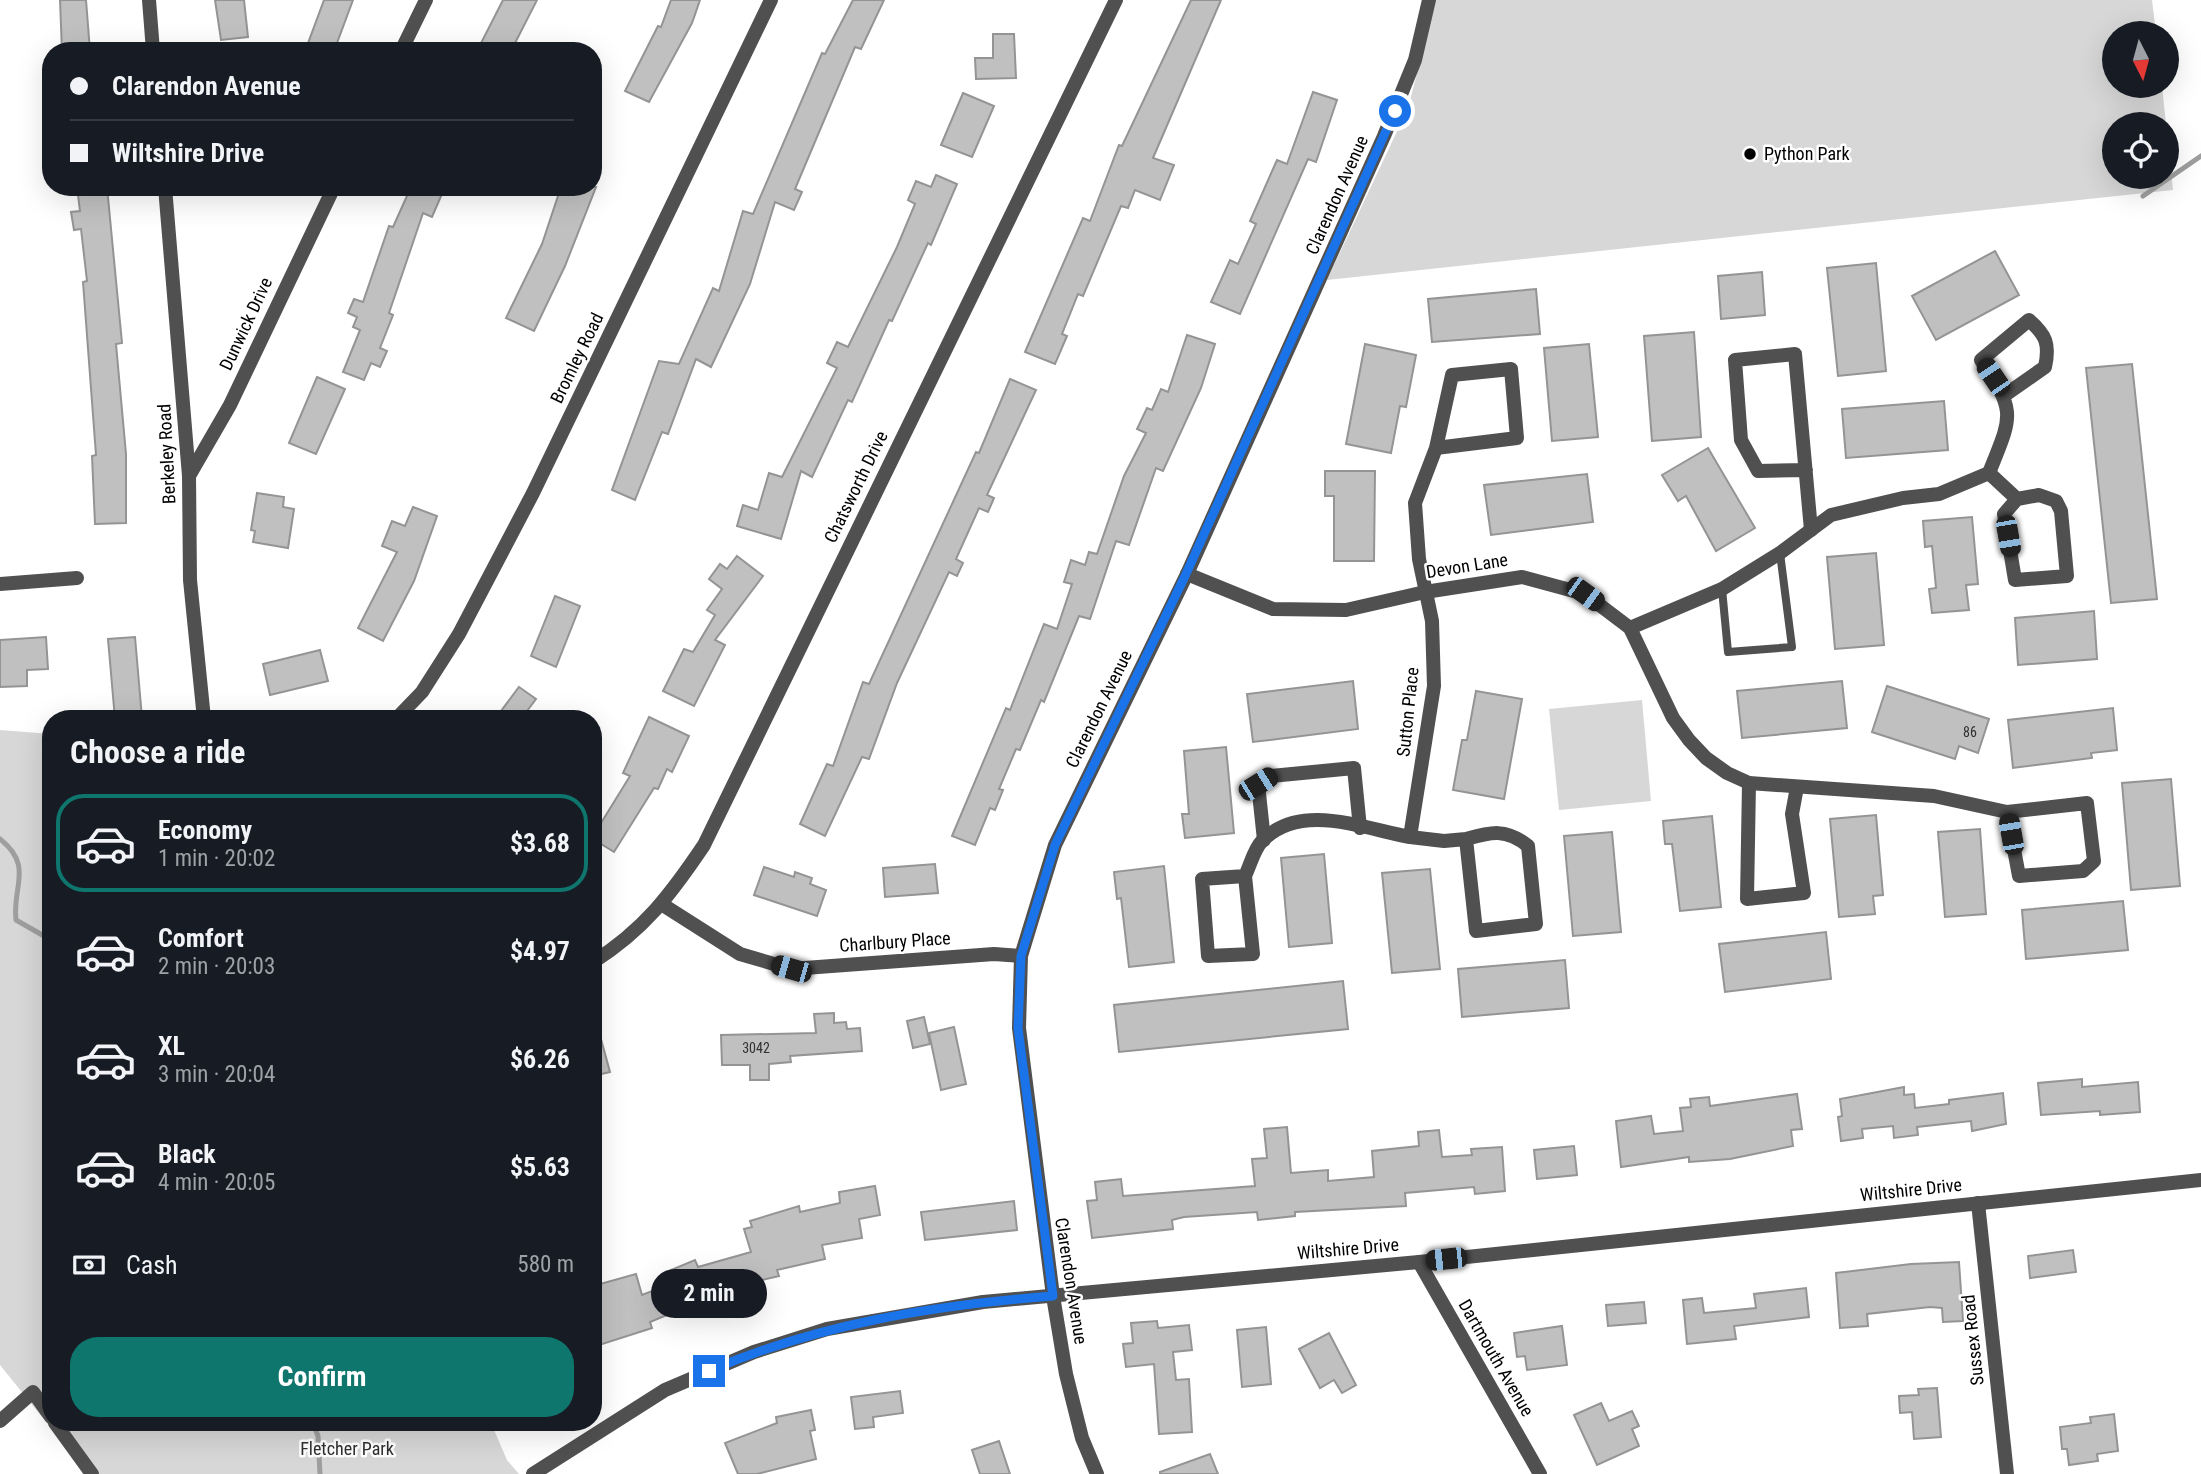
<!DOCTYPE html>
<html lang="en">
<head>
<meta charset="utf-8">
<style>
	:root { --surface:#171b24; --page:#20242c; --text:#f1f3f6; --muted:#9ea1a6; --line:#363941; --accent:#0f766e }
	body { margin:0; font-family:"Roboto Condensed",sans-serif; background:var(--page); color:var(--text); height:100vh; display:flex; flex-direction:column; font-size:26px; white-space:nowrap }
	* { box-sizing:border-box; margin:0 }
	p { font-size:23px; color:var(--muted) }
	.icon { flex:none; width:38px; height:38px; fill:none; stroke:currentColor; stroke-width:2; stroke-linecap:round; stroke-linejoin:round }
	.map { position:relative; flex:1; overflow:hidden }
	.details { position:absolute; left:42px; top:710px; width:560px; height:721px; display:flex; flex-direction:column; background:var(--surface); border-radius:28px; box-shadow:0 7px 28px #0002 }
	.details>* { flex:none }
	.guide { position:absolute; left:42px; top:42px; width:560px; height:154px; border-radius:28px; box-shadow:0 7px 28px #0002; display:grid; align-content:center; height:154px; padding:0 28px; background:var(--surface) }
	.needle { width:46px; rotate:174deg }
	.controls { position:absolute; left:2102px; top:21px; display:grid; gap:14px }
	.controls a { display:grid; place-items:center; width:77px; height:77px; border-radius:50%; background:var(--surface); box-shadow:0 7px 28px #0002; font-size:35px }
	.end { position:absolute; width:32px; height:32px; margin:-16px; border:9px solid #1a73e8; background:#fff; box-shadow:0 0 0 4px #fff }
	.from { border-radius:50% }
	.bubble { position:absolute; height:49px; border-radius:24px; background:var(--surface); box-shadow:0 7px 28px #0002; font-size:23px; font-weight:700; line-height:49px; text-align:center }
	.car { position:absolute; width:21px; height:42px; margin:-21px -10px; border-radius:9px; box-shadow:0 0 5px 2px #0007; background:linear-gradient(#222 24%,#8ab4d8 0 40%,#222 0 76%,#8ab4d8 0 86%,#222 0) }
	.guide b { display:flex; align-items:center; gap:24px; height:66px; font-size:26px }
	.guide b+b { border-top:2px solid var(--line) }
	.guide i { width:18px; height:18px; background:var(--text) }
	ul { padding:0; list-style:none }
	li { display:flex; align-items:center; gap:21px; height:98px; margin:0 14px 10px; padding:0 14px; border:4px solid transparent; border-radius:28px }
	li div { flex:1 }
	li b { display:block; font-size:26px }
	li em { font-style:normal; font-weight:700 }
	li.active { border-color:var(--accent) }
	li>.icon { width:63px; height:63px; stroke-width:1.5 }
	h2 { padding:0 28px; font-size:32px; line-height:84px }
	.pay { display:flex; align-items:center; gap:18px; height:77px; padding:0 28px; font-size:26px }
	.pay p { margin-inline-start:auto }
	.button { display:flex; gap:14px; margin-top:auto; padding:14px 28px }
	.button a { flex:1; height:80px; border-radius:28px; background:var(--accent); color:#fff; font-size:28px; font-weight:700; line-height:80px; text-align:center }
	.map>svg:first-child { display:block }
	.green { fill:#d7d7d7 }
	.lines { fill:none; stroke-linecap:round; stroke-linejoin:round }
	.stream { stroke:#9e9e9e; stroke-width:5 }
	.building { fill:#c0c0c0; stroke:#949494; stroke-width:2 }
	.lane { stroke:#505050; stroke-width:8 }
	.street { stroke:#505050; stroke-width:14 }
	.route { stroke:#1a73e8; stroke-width:9 }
	.poi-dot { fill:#000; stroke:#fff; stroke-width:2.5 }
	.labels { text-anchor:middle; stroke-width:5; stroke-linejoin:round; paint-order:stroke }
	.number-label { font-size:14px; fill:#303030 }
	.poi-label { font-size:18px; fill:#000; stroke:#fff; text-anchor:start }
	.street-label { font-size:18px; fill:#000; stroke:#fff }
	.park-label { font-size:18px; fill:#2e2e2e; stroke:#fff }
</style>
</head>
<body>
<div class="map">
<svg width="2201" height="1474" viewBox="0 0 2201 1474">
	<rect width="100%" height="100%" fill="#fff"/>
	<g class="green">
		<path d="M1436 0H2152L2156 33H2114V86H2162L2166 124H2114V177H2166L2167 131 2173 190 1327 280 1408 108Z"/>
		<path d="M1642 700 1651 801 1559 810 1549 709Z"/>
		<path d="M0 730 51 734V1423H491L507 1460 519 1474H88L0 1365Z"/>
	</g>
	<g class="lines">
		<g class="stream">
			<path d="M2143 196 2201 156"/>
			<path d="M0 839C34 866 12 886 16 920L51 940"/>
			<path d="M313 1423 318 1436 320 1474"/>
		</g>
	</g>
	<g class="building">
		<path d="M60 0H86L90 51H62Z"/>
		<path d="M215 0H244L248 37 221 40Z"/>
		<path d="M324 0H353L334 51H320L307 46Z"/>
		<path d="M503 0H537L511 51H477Z"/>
		<path d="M671 0H700L692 23 649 102 625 91 658 26 661 27Z"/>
		<path d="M853 0H884L861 49 855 47 795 189 802 192 794 210 775 202 750 284 711 367 696 359 668 434 662 432 635 500 612 490 659 361 679 364 713 288 719 291 743 211 753 214 822 53 825 54Z"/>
		<path d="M1191 0H1221L1153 158 1174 165 1160 200 1135 190 1128 208 1121 206 1083 296 1078 294 1062 334 1067 336 1055 364 1025 352 1083 218 1090 221 1119 145 1122 146Z"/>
		<path d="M993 34H1014L1016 78 976 79 975 58H993Z"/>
		<path d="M1313 92 1337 100 1316 162 1308 159 1240 314 1211 302 1230 260 1238 264 1256 224 1250 221 1277 160 1287 164Z"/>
		<path d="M963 93 994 106 972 157 941 145Z"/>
		<path d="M936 175 957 184 931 245 928 243 892 321 889 320 852 402 848 400 812 477 801 471 781 539 737 526 743 505 758 510 769 473 782 477 837 368 827 363 837 342 848 347 897 247 915 204 908 200 916 181 931 187Z"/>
		<path d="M77 187H107L122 343 116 344 126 454V523L95 524 92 456 96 455 83 282 87 281 81 229 74 230 71 212 80 211Z"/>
		<path d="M411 187H445L432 217 423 213 389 313 393 315 380 348 387 351 380 367 371 363 364 380 343 372 360 330 353 327 357 317 348 313 354 299 363 302 389 226 393 227Z"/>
		<path d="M561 187H596L565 266 534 331 506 318 542 244Z"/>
		<path d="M1995 251 2019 295 1936 340 1912 296Z"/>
		<path d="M1876 263 1886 371 1838 376 1827 268Z"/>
		<path d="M1762 272 1765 315 1721 319 1718 276Z"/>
		<path d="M1536 289 1540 334 1432 342 1428 299Z"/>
		<path d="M1694 332 1701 437 1652 441 1644 336Z"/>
		<path d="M1187 335 1215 344 1201 388 1163 471 1156 468 1129 545 1116 541 1090 619 1079 616 1044 702 1041 700 1020 750 1016 749 999 789 1003 790 995 810 990 808 975 845 952 836 1006 708 1010 710 1044 624 1057 629 1072 584 1064 582 1071 560 1085 565 1089 552 1097 554 1124 476 1146 433 1137 429 1147 408 1152 410 1161 389 1168 392Z"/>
		<path d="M1365 344 1416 355 1406 407 1400 406 1391 453 1346 444Z"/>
		<path d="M1589 344 1598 437 1552 441 1544 348Z"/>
		<path d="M2132 364 2157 599 2111 603 2086 368Z"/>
		<path d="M317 377 345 389 316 454 289 443Z"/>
		<path d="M1010 379 1036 390 987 495 994 498 988 512 979 508 956 559 963 563 957 576 949 572 897 683 869 759 862 757 825 836 800 824 827 764 833 766 863 682 869 684 976 452 979 453Z"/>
		<path d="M1944 401 1948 450 1846 458 1842 409Z"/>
		<path d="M1708 448 1755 528 1716 551 1686 496 1678 501 1662 475Z"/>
		<path d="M1325 471H1375L1374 561H1334V496H1325Z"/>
		<path d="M1587 474 1593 522 1491 535 1484 485Z"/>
		<path d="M257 493 284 497 283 507 294 509 288 548 253 542 255 531 251 530Z"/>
		<path d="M413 507 437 516 414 581 383 641 358 628 397 552 382 546 392 521 405 526Z"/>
		<path d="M1972 517 1978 584 1966 585 1969 610 1932 613 1929 589 1936 588 1932 546 1925 547 1923 521Z"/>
		<path d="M1876 553 1884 645 1835 649 1827 557Z"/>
		<path d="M737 556 763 576 715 640 725 645 694 706 663 691 684 649 693 652 715 615 707 610 722 589 709 579 720 564 727 569Z"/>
		<path d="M555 596 580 606 556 667 531 656Z"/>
		<path d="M2094 611 2097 659 2018 665 2015 618Z"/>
		<path d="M46 637 48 669 27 670V686L0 687V640Z"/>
		<path d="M135 637 142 718 115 719 108 639Z"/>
		<path d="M320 650 328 681 270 695 263 664Z"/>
		<path d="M1353 681 1358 729 1253 742 1247 694Z"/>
		<path d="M1842 681 1847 728 1742 738 1737 691Z"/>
		<path d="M1887 686 1989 719 1978 753 1959 746 1955 759 1872 732Z"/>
		<path d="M519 687 536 699 521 719H495Z"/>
		<path d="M1476 691 1522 699 1504 799 1453 790 1462 740H1467Z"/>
		<path d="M2113 708 2117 750 2091 753 2092 758 2013 768 2008 720Z"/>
		<path d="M649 717 689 736 672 772 667 769 658 789 654 788 614 852 593 839V836L630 776 623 773Z"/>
		<path d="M1226 747 1234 833 1185 838 1182 814H1189L1184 751Z"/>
		<path d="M2171 779 2180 886 2131 890 2122 783Z"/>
		<path d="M1876 815 1883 895 1873 896 1875 914 1839 917 1830 819Z"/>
		<path d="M1712 816 1721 907 1680 911 1672 844H1665L1663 821Z"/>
		<path d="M1980 829 1986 914 1945 917 1938 832Z"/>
		<path d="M1612 832 1621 932 1573 936 1564 836Z"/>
		<path d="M1324 854 1332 943 1289 947 1281 858Z"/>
		<path d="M935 864 938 893 885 897 883 868Z"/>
		<path d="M1164 866 1174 962 1129 967 1121 898 1117 899 1114 872Z"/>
		<path d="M764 867 794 877 795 872 812 878 810 884 826 890 817 916 754 895Z"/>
		<path d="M1430 869 1440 969 1392 973 1382 873Z"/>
		<path d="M2123 901 2128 950 2026 959 2022 910Z"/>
		<path d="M1826 932 1831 979 1725 992 1719 944Z"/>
		<path d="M1565 960 1569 1008 1462 1017 1458 969Z"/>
		<path d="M1343 981 1348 1029 1119 1052 1114 1005Z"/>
		<path d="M834 1013V1023L846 1022 847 1029 860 1028 862 1051 790 1056 791 1062 769 1064V1080H750V1065H722L721 1035 816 1033 814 1014Z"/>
		<path d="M924 1017 930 1044 913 1048 907 1021Z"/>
		<path d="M954 1027 966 1084 941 1090 929 1033Z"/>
		<path d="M598 1028 610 1072 593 1076V1029Z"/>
		<path d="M2082 1079V1087L2138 1082 2140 1112 2100 1115V1111L2041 1115 2038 1083Z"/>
		<path d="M1904 1087V1095L1914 1094 1915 1108 1949 1104V1100L2003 1093 2006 1124 1972 1131 1971 1121 1917 1127 1918 1135 1894 1138 1893 1126 1862 1129 1863 1138 1841 1141 1838 1117 1842 1116 1840 1099Z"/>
		<path d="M1797 1094 1802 1129 1791 1130 1793 1146 1730 1159 1689 1162V1157L1621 1167 1616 1121 1651 1116 1654 1134 1683 1131 1680 1108 1691 1107 1690 1099 1709 1097 1710 1106Z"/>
		<path d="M1287 1127 1291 1173 1328 1170V1181L1374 1177 1372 1151 1419 1146 1418 1132 1439 1130 1442 1157 1472 1155 1471 1149 1502 1147 1505 1191 1475 1194 1474 1187 1405 1193 1406 1206 1295 1212V1216L1258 1220 1257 1212 1184 1217 1172 1220 1173 1229 1092 1238 1087 1201 1097 1200 1095 1182 1121 1179 1123 1196 1255 1186 1252 1159 1267 1158 1264 1129Z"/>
		<path d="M1574 1146 1577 1175 1537 1179 1534 1150Z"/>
		<path d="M875 1186 880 1215 859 1219 862 1238 822 1245 825 1259 777 1270 779 1276 708 1293 710 1297 650 1322 652 1328 593 1347V1286L636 1274 642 1295 676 1282 671 1270 695 1260 698 1267 751 1252 744 1229 752 1227 750 1221 799 1206 800 1212 840 1203 839 1192Z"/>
		<path d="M1014 1201 1017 1230 925 1240 921 1212Z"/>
		<path d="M2073 1250 2076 1272 2030 1278 2028 1256Z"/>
		<path d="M1959 1262 1963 1321 1943 1322 1942 1308 1930 1307 1867 1314 1868 1326 1840 1328 1836 1273 1911 1264Z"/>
		<path d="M1806 1288 1809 1317 1734 1326 1736 1339 1687 1344 1683 1300 1702 1298 1704 1313 1756 1308 1754 1294Z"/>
		<path d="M1644 1302 1646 1323 1608 1326 1606 1305Z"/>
		<path d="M1157 1321 1158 1328 1189 1325 1192 1350 1173 1352 1176 1380 1189 1379 1192 1432 1159 1434 1154 1364 1126 1367 1123 1344 1133 1343 1131 1323Z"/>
		<path d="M1562 1326 1567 1365 1527 1370 1525 1356 1517 1357 1514 1333Z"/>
		<path d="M1266 1327 1271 1384 1242 1387 1237 1330Z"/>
		<path d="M1329 1333 1356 1385 1342 1393 1334 1380 1320 1388 1299 1349Z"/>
		<path d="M1937 1388 1941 1437 1914 1439 1912 1412 1900 1413 1899 1396 1919 1395 1918 1389Z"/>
		<path d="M900 1391 903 1413 873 1417 874 1427 855 1429 851 1397Z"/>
		<path d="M1601 1403 1609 1421 1632 1411 1639 1426 1632 1429 1639 1446 1597 1465 1574 1415Z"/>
		<path d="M811 1410 815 1430 810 1431 816 1459 757 1474H738L725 1443 777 1423 776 1417Z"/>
		<path d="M2114 1414 2118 1451 2097 1454 2098 1461 2069 1465 2067 1449H2062L2060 1427 2091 1423 2090 1417Z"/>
		<path d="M999 1441 1010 1474H980L972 1450Z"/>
		<path d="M1210 1454 1218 1474H1160V1472Z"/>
	</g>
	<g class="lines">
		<path class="lane" d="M1722 589 1728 652 1792 647 1780 553"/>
		<g class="street">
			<path d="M149 0 153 51"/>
			<path d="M401 51 426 0"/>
			<path d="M165 187 189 476 190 580 204 719"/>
			<path d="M1806 470 1758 471 1741 440 1735 360 1795 354 1811 530"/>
			<path d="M1989 473C2012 415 2017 413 1981 360L2029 320C2046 335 2050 344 2045 367L2005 395"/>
			<path d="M189 476 230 405 334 187"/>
			<path d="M1187 574 1273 609 1346 610 1425 592 1522 577 1585 594 1630 628 1673 718 1689 740 1706 758 1727 773 1749 783 1934 796 2007 812 2087 803 2094 861 2083 871 2019 876 2007 812"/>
			<path d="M0 584 77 578"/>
			<path d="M1630 628 1722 589 1780 553 1831 515 1903 498 1939 494 1989 473 2017 499 2039 495 2056 501 2061 511 2067 576 2015 580 2004 514 2017 499"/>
			<path d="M396 719 422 692 459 634 533 493 771 0"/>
			<path d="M1749 783 1747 899 1804 893 1792 814 1797 787"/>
			<path d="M1410 837 1444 841 1466 839 1476 931 1536 924 1528 846C1506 828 1491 832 1466 839"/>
			<path d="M1264 840 1258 784 1271 776 1354 768 1360 828"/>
			<path d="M1245 876 1253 954 1208 956 1202 879 1245 876C1250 866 1254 849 1262 841 1301 801 1364 829 1410 837L1434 686 1432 621 1419 559 1415 503 1436 448 1452 375 1511 369 1517 438 1436 448"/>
			<path d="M663 905 740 954 791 969 994 954 1021 956"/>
			<path d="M593 962C644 930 671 894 704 845L1116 0"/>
			<path d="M1978 1203 2007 1474"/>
			<path d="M1419 1262 1540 1474"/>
			<path d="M0 1421 33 1392 51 1417"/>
			<path d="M55 1423 92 1474"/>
			<path d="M533 1474 665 1390 754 1352 827 1329 983 1302 1419 1262 2201 1180"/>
			<path d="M1097 1474 1082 1438 1066 1374 1053 1296 1019 1028 1021 956 1055 845 1187 574 1384 136 1415 60 1429 0"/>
		</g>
	</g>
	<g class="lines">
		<path class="route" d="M709 1371C818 1324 935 1305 1053 1296L1018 1028 1021 956 1055 845 1186 574 1395 111"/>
	</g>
	<circle class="poi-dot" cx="1750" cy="154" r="7"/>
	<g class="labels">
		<g class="number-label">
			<text x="1970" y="737">86</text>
			<text x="756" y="1053">3042</text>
		</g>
		<g class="poi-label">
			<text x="1764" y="160">Python Park</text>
		</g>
		<g class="street-label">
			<text transform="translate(1337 195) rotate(-66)" y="6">Clarendon Avenue</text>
			<text transform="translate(246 324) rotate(-65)" y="6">Dunwick Drive</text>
			<text transform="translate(577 358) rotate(-64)" y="6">Bromley Road</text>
			<text transform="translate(167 454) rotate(-93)" y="6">Berkeley Road</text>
			<text transform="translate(856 487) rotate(-64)" y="6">Chatsworth Drive</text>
			<text transform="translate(1467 566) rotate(-9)" y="6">Devon Lane</text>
			<text transform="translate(1099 709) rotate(-64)" y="6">Clarendon Avenue</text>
			<text transform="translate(1408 712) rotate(-84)" y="6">Sutton Place</text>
			<text transform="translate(895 942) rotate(-4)" y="6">Charlbury Place</text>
			<text transform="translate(1911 1190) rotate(-6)" y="6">Wiltshire Drive</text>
			<text transform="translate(1348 1249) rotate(-5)" y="6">Wiltshire Drive</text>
			<text transform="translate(1071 1281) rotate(81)" y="6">Clarendon Avenue</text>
			<text transform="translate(1973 1340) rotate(-96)" y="6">Sussex Road</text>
			<text transform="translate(1496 1358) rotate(60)" y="6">Dartmouth Avenue</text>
		</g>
		<g class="park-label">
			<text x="347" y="1455">Fletcher Park</text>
		</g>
	</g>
</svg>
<div class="controls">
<a><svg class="needle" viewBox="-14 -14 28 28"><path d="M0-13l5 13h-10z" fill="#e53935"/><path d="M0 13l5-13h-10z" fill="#9ea1a6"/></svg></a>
<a><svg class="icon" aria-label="locate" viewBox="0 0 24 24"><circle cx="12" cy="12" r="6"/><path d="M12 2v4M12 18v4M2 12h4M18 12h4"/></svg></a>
</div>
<i class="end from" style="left:1395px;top:111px"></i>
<i class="end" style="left:709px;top:1371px"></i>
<div class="bubble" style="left:651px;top:1269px;width:116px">2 min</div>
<i class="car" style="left:1993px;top:377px;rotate:326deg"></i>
<i class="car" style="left:2008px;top:536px;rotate:170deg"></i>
<i class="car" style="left:1585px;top:594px;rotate:126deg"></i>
<i class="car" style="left:1258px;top:784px;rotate:58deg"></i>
<i class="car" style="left:2011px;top:834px;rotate:350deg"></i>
<i class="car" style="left:791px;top:969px;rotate:286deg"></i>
<i class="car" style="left:1446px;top:1259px;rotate:264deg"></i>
<div class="guide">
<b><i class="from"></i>Clarendon Avenue</b>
<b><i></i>Wiltshire Drive</b>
</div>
<section class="details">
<h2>Choose a ride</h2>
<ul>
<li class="active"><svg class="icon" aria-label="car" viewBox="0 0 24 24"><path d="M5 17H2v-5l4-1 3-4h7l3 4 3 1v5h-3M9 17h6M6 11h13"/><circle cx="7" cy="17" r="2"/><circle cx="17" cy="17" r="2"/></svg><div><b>Economy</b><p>1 min · 20:02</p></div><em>$3.68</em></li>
<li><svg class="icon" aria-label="car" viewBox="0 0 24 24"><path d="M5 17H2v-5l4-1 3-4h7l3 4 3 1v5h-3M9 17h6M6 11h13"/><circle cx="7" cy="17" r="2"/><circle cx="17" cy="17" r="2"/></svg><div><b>Comfort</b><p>2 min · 20:03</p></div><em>$4.97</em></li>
<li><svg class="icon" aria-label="car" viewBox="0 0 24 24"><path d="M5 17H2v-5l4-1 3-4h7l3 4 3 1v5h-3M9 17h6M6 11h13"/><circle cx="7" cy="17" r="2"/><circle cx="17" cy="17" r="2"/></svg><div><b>XL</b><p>3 min · 20:04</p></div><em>$6.26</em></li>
<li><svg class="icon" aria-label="car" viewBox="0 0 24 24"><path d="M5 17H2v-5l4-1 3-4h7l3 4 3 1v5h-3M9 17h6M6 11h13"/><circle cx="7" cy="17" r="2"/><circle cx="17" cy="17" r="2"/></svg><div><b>Black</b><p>4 min · 20:05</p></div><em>$5.63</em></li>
</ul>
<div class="pay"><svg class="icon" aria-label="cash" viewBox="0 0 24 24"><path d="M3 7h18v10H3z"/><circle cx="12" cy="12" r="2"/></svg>Cash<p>580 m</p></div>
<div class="button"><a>Confirm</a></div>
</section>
</div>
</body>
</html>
